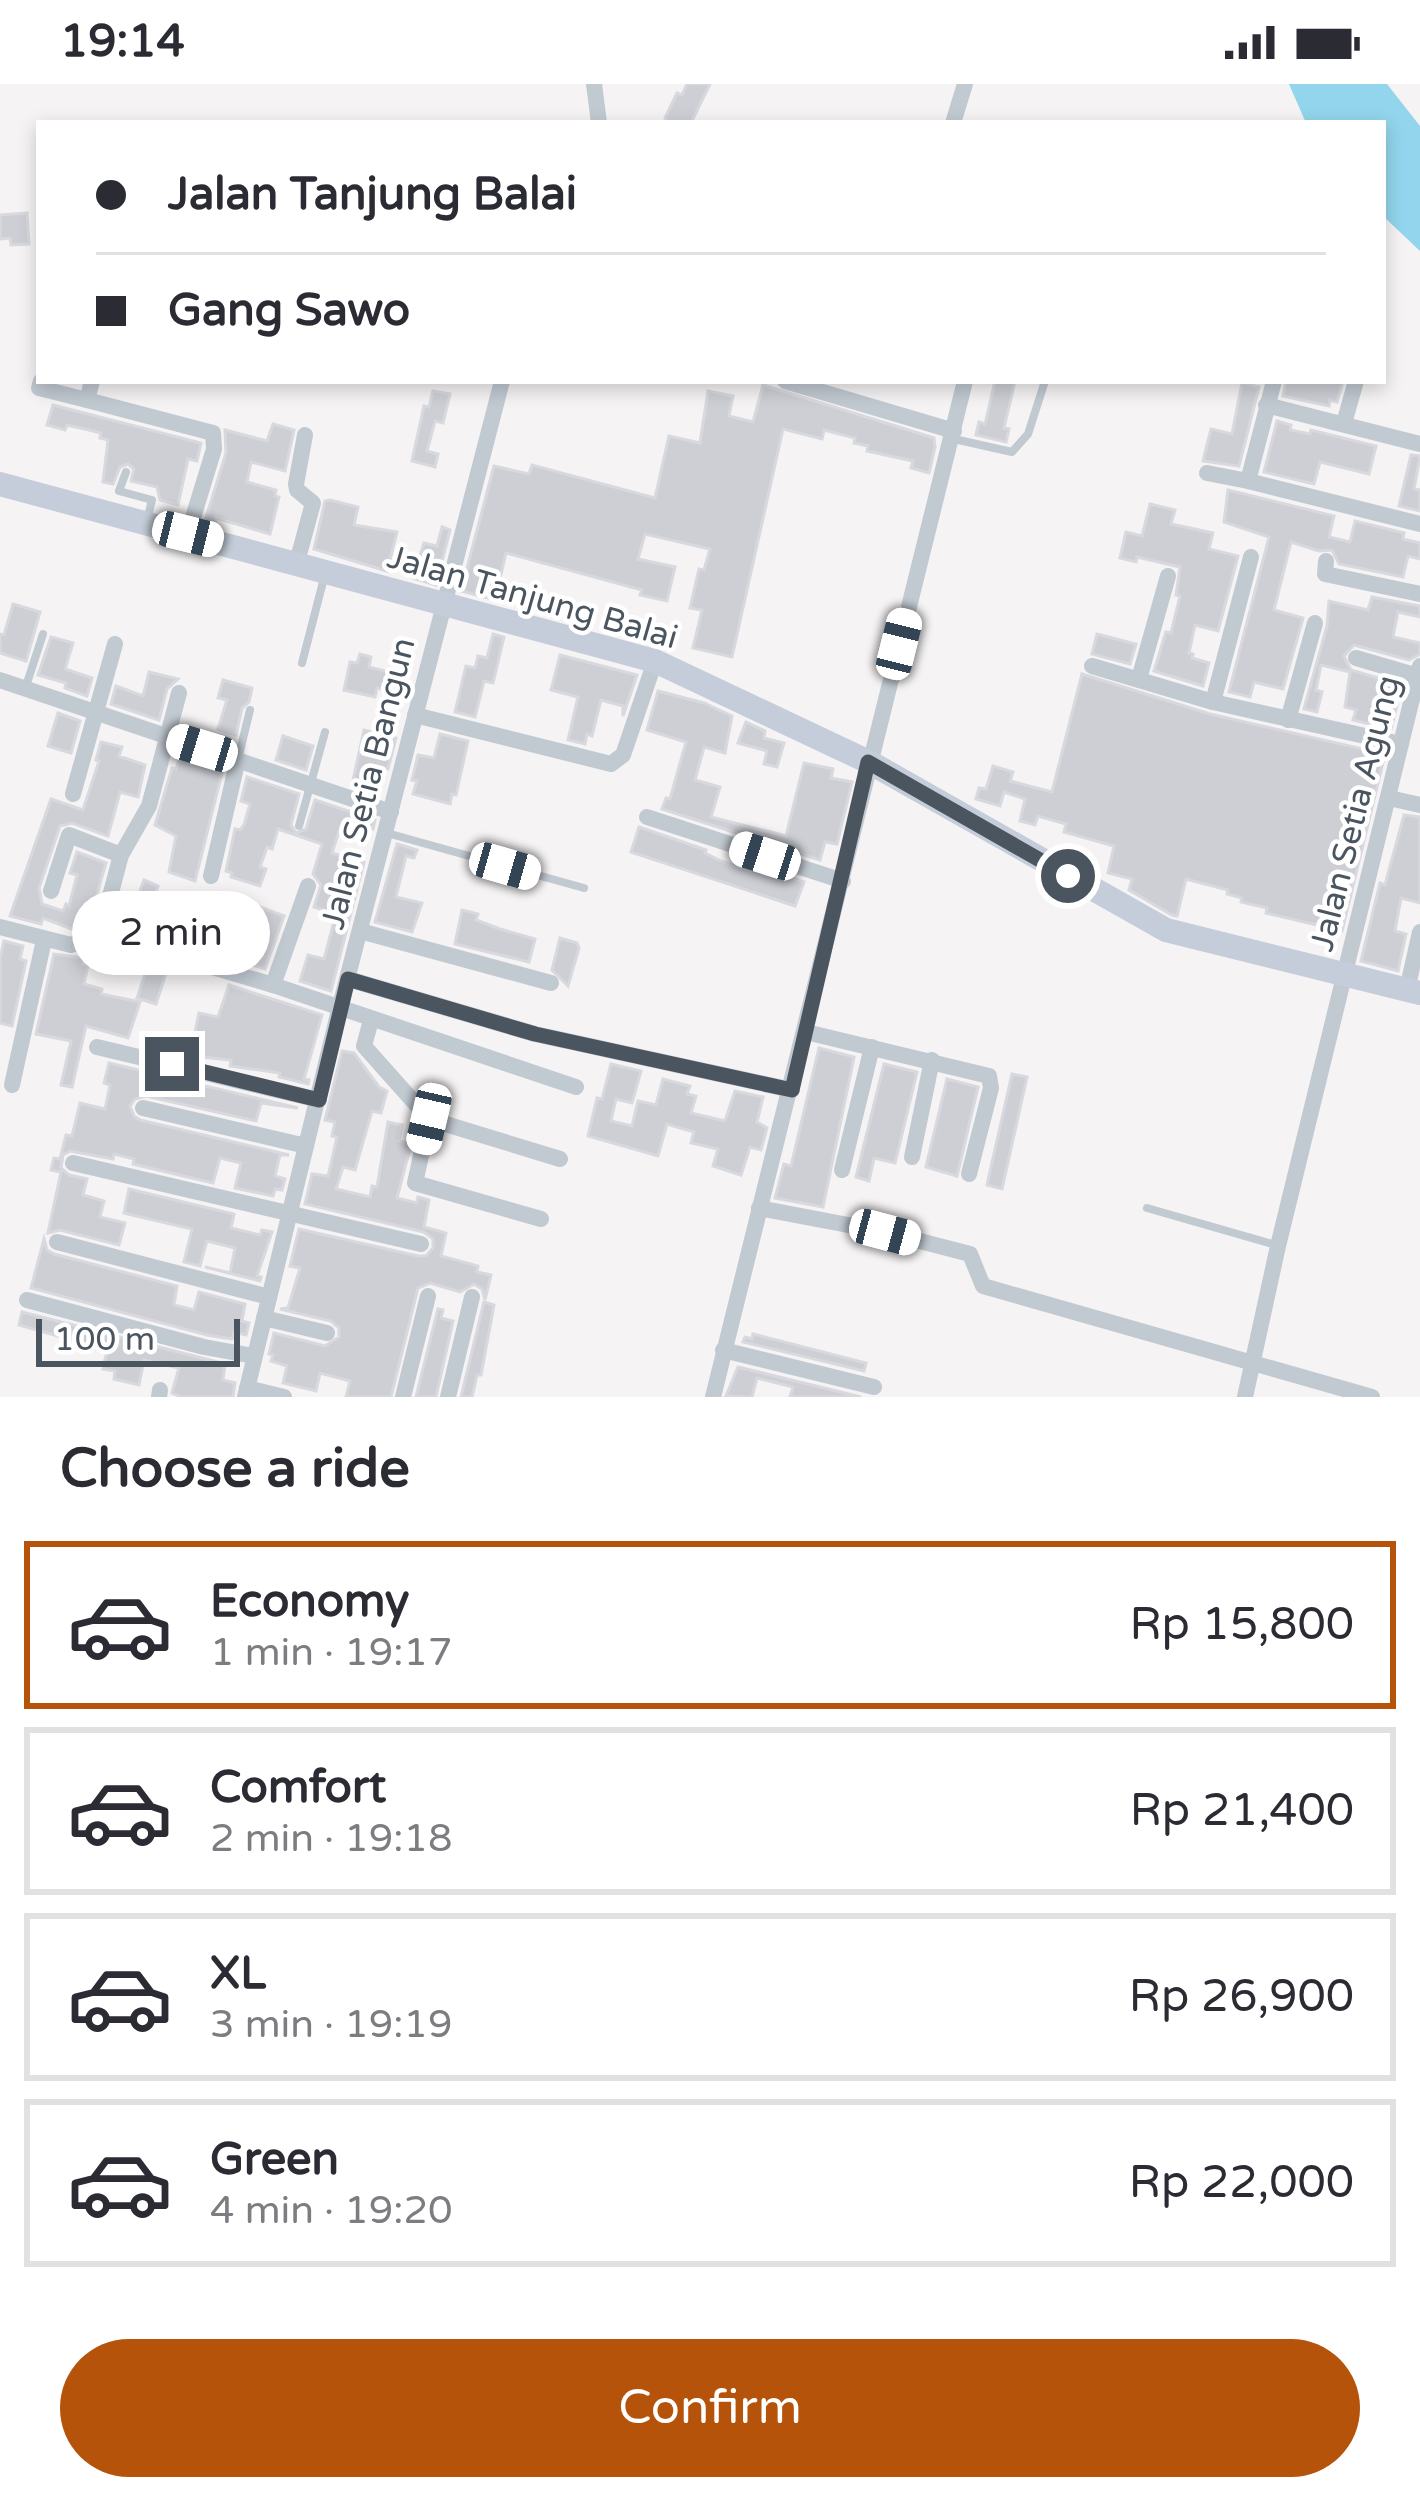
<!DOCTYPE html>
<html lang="en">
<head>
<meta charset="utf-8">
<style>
	:root { --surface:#fff; --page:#f7f7f7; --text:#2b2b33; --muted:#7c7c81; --line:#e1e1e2; --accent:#b45309 }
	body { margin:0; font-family:"Varela Round",sans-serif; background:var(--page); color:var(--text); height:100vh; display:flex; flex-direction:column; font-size:45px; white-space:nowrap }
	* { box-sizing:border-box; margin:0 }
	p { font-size:39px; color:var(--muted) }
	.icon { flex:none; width:66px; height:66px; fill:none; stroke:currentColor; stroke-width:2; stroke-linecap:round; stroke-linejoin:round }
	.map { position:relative; height:1313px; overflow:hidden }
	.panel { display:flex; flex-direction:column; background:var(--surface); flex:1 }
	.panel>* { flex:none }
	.guide { position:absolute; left:36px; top:36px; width:1350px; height:264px; border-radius:0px; box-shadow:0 6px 18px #0003; display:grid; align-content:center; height:264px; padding:0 60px; background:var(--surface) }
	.scale { position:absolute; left:36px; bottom:30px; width:204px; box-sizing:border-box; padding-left:12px; border:6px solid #4a5560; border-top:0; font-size:33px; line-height:42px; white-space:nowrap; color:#4a5560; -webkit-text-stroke:9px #fff; paint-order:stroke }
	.end { position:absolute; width:54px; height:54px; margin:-27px; border:15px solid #4a5560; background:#fff; box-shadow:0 0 0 6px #fff }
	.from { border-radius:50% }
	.bubble { position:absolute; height:84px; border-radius:42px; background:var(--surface); box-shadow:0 6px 18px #0003; font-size:39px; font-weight:600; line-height:84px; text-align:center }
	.car { position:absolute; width:36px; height:72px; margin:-36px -18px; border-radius:15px; box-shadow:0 0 9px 3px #0007; background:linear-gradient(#fff 24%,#345 0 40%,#fff 0 76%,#345 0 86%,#fff 0) }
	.guide b { display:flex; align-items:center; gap:42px; height:114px; font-size:45px }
	.guide b+b { border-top:3px solid var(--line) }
	.guide i { width:30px; height:30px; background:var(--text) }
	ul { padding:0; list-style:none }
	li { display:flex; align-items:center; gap:36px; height:168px; margin:0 24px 18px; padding:0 36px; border:6px solid var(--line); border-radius:0px }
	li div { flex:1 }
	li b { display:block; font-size:45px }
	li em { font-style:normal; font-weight:600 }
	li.active { border-color:var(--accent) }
	li>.icon { width:108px; height:108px; stroke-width:1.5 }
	h2 { padding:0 60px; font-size:54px; line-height:144px }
	.primary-button { display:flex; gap:24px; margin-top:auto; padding:24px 60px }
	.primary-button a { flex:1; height:138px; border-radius:72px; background:var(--accent); color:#fff; font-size:48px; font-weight:600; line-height:138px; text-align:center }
	.status { display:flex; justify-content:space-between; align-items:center; height:84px; padding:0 60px; background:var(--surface); direction:ltr }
	.status svg { height:33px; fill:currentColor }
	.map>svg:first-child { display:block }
	.water { fill:#92d5ec }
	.building { fill:#cdcfd5; stroke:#d7d9de; stroke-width:3 }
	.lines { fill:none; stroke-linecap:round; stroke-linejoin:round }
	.lane { stroke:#c1c9d1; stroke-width:8 }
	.street { stroke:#c1c9d1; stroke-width:16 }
	.secondary { stroke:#c4cdd9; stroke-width:24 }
	.route { stroke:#4a5560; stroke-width:15 }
	.labels { text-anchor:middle; stroke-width:9; stroke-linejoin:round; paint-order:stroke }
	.street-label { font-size:33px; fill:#4a5560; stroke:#fff }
</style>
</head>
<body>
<div class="status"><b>19:14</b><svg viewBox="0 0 49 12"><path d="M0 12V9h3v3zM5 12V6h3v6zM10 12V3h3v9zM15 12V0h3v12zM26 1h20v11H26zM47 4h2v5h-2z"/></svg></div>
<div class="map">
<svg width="1420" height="1313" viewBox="0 0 1420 1313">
	<rect width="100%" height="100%" fill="#f5f3f3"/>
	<path class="water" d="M1289 0H1387L1420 42V167L1383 132V39H1306Z"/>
	<g class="building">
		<path d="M687 0H710L691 39H669L665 34 677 9 682 11Z"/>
		<path d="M27 129 29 160 11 161 10 154 0 155V131Z"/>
		<path d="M995 297H1015L1004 344 1009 345 1006 358 976 351 979 338 985 340Z"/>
		<path d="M1286 297H1343L1337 318 1330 316 1329 322 1283 312Z"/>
		<path d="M1242 299 1259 303 1239 382 1203 377 1211 345 1232 350Z"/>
		<path d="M763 301 934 354 935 363 929 389 911 384 913 377 867 367 868 362 854 359 855 354 824 346 822 355 783 345 732 573 693 564 702 526 690 524 699 485 704 486 710 465 645 450 638 475 675 483 667 517 640 511 642 506 506 469 495 516 461 507 494 382 529 390 532 381 655 414 669 352 700 359 708 307 733 312 729 332 753 338Z"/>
		<path d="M433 307 450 310 443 339 435 337 427 367 438 370 435 383 412 377 424 322 429 323Z"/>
		<path d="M53 321 201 359 197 377 188 375 178 421 160 416 157 403 131 397 134 385 128 380 120 383 113 400 103 398 108 356 100 354 101 349 85 345 67 341 65 346 47 341Z"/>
		<path d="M1277 337 1291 341 1290 346 1310 350 1311 346 1376 362 1369 390 1320 378 1314 400 1264 388Z"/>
		<path d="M273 340 294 346 285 387 251 378 247 398 276 406 275 412 279 413 270 450 216 434 215 439 205 437 226 369 225 346 267 357Z"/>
		<path d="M1411 371 1420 372 1414 405 1420 406V427L1399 422Z"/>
		<path d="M1228 406 1334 432 1329 453 1350 458 1355 437 1404 449 1403 455 1420 459V475L1408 472 1403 493 1339 480 1332 466 1319 467 1291 458 1274 526 1303 534 1283 605 1254 598 1250 613 1229 608 1269 453 1224 438Z"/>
		<path d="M330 416 358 423 354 441 397 448 387 487 314 465 325 417Z"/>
		<path d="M1150 420 1175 426 1171 440 1213 449 1209 465 1238 472 1218 547 1195 541 1189 569 1193 570 1192 574 1209 579 1203 602 1154 587 1166 548 1171 549 1180 512 1176 511 1180 483 1137 473 1136 478 1120 474 1126 448 1142 452Z"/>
		<path d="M442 443 450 446 436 501 413 494 424 459 437 462Z"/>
		<path d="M1372 513 1420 522V533L1398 528 1393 553 1420 559V570L1409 576 1354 561 1344 572 1351 586 1402 601 1391 645 1353 636 1356 626 1345 623 1350 588 1321 581 1316 606 1322 608 1317 628 1304 625 1327 542 1329 517 1368 526Z"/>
		<path d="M13 520 40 528 26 577 0 569V550L4 551Z"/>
		<path d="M493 550 504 553 493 599 484 597 475 633 455 628 466 582 475 584 478 572 487 574Z"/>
		<path d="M1097 550 1136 560 1130 580 1092 570Z"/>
		<path d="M51 553 73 559 65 585 92 594 87 612 65 604 66 599 38 591Z"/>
		<path d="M360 570 371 573 369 583 393 589 388 607 377 604 375 613 344 606 350 578 357 579Z"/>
		<path d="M560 571 637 591 623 632V622L601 616 592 652 587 650 585 660 568 656 578 613 551 606Z"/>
		<path d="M149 588 178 595 167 605 159 636 111 620 116 602 143 612Z"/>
		<path d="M1082 590 1210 630 1385 670 1342 847 1266 829 1267 824 1241 818 1242 814 1227 810 1228 806 1186 795 1177 832 1172 831 1129 806 1132 795 1108 789 1114 762 1064 748 1066 740 1038 732 1035 741 1020 737 1025 715 1004 708 1000 722 976 715 979 704 986 705 993 682 1013 688 1010 697 1052 708Z"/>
		<path d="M223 596 252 604 249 618 242 624 236 651 218 645 227 616 218 614Z"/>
		<path d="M658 607 704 619 732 632 725 669 704 663 695 696 720 703 711 733 786 752 804 679 833 685 831 694 852 698 837 760 825 758 820 776 662 725 666 714 670 715 686 658 647 646Z"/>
		<path d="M58 629 80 637 71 669 48 662Z"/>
		<path d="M746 638 765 647 764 654 784 659 777 683 764 680 767 667 738 659Z"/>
		<path d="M364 646 396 654 388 685 376 682 370 707 352 701Z"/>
		<path d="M440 650 468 657 456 711 452 710 450 720 413 710 417 697 412 696 418 671 434 674Z"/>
		<path d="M283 652 313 662 306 686 276 676Z"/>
		<path d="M101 658 122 663 119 672 145 681 138 713 120 708 108 752 72 739 60 742 39 804 42 820 63 827 66 820 69 822 77 791 70 789 77 768 106 779 88 841 74 846 43 834 41 840 10 832 51 715 83 726 99 677 96 676Z"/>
		<path d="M181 670 223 685 195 797 169 788 176 752 155 741 172 684 176 685Z"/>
		<path d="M247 693 299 710 291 741 296 749 306 745 315 716 375 736 373 745 366 743 363 754 339 747 332 769 364 778 331 907 300 897 308 871 324 875 336 830 314 823 321 801 313 790 322 760 278 745 272 765 267 763 260 783 266 785 260 802 231 793 232 789 226 787 235 745 240 746 244 741 250 720 241 717Z"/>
		<path d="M1404 731 1420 733V819L1401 814 1395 847 1406 850 1398 887 1361 877 1380 799 1385 801Z"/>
		<path d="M639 743 706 766 705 769 721 777 751 787 753 781 804 798 795 822 631 768Z"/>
		<path d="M397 760 417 766 414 774 406 772 396 813 422 819 412 848 375 838Z"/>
		<path d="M144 796 158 802 143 843 117 837 122 815 135 820Z"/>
		<path d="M249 819 284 832 265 885 205 866V860L200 858 211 830 240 842Z"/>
		<path d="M462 826 478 830 476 836 500 845 535 855 529 878 455 860Z"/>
		<path d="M560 854 577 859 579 864 568 902 552 886Z"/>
		<path d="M4 857 23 862 20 875 26 877 12 942 0 939V875Z"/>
		<path d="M54 870 84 874 83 880 88 881 84 900 102 905 101 910 140 918 128 954 86 942 72 1003 61 1001 71 957 36 950Z"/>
		<path d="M149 878 168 883 156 920 137 914Z"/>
		<path d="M229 901 322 931 304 995 309 996 308 1000 279 993 280 989 230 982 231 976 190 972 199 929 218 933Z"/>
		<path d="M819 964 854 973 823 1123 775 1114 784 1080 791 1082Z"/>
		<path d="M342 967 354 969 379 1003 387 1007 381 1029 372 1027 355 1086 343 1083 336 1105 370 1113 372 1102 377 1103 388 1038 402 1041 399 1057 411 1060 397 1114 417 1119 418 1113 429 1116 424 1143 446 1149 441 1172 478 1182 477 1188 491 1191 485 1216 482 1205 474 1200 460 1208 430 1199 418 1204 391 1313H346L350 1297 320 1289 316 1307 283 1299 287 1282 271 1277 273 1271 269 1270 274 1249 325 1262 339 1253V1244L331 1237 280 1225 288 1224 300 1184 290 1182 299 1145 418 1172H426L433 1164V1155L424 1148 305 1120 312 1090 328 1092 337 1053 332 1052 335 1038 325 1036Z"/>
		<path d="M109 979 298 1024 261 1019 256 1037 146 1012 135 1015 130 1022 134 1032 140 1036 289 1071H280L275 1092 285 1095 282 1106 275 1105 273 1112 235 1104 241 1079 220 1074 213 1099 133 1080 134 1075 114 1070 113 1075 70 1067 63 1071 61 1084 69 1091 87 1095 83 1111 104 1117 100 1133 125 1139 119 1161 60 1146 48 1149 61 1088 51 1086 54 1074 60 1075 66 1051 72 1052 80 1019 105 1025 110 1001 104 999Z"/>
		<path d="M611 980 641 987 632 1019 616 1015 611 1037 632 1042 638 1017 656 1021 663 995 690 1002 687 1010 696 1012 691 1029 725 1037 735 1007 763 1013 757 1038 767 1044 761 1066 750 1063 741 1091 713 1082 718 1065 691 1059 694 1048 667 1040 658 1072 588 1052 597 1014 602 1015Z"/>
		<path d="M884 980 917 988 895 1079 874 1074 869 1097 856 1093Z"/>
		<path d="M1012 990 1027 993 1002 1105 987 1101Z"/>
		<path d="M947 995 978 1003 957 1092 926 1083Z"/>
		<path d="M129 1105 234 1130 231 1144 260 1151 262 1146 272 1148 257 1192 261 1193 260 1197 205 1183 230 1189 235 1164 207 1157 200 1182 184 1178 192 1145 124 1129Z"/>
		<path d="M44 1155 47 1166 54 1170 177 1202 174 1221 194 1226 199 1208 245 1220 242 1237 249 1239 246 1251 234 1248 232 1255 207 1251 31 1204Z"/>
		<path d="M484 1218 494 1221 481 1291H477L472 1313H461Z"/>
		<path d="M438 1225 443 1226 441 1234 453 1237 436 1313H416Z"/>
		<path d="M22 1228 225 1280 223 1296 235 1299 233 1313H181L172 1309 179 1284 144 1276 139 1301 114 1295 115 1287 103 1285 107 1266 19 1241Z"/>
		<path d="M753 1250 866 1279 864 1287 743 1258 745 1253 752 1255Z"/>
		<path d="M738 1283 861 1313H790L793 1303 757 1294 752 1313 726 1312Z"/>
	</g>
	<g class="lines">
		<g class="lane">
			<path d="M954 355 1012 368 1028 350 1045 297"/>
			<path d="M126 388 119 407 152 416 147 436"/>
			<path d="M302 579 324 494"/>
			<path d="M26 602 43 550"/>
			<path d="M239 671 250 626"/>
			<path d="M299 742 325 648"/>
			<path d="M387 749 584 804"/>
			<path d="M1147 1124 1276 1161"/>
		</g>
		<g class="street">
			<path d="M594 0 599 39"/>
			<path d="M953 39 965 0"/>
			<path d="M41 297 39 304 87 316"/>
			<path d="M92 297 87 316 213 349 214 365 188 450"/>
			<path d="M785 297 954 347"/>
			<path d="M1274 297 1248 397 1420 440"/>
			<path d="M1266 321 1420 360"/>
			<path d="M1344 339 1356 297"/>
			<path d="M1207 389 1248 397"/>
			<path d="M1326 477 1325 490 1420 510"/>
			<path d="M297 478 313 419 297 406 296 400 305 351"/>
			<path d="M1356 574 1418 592"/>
			<path d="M1092 582 1213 618 1401 660"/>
			<path d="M1139 595 1168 492"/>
			<path d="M0 596 391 728"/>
			<path d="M1213 618 1251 473"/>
			<path d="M415 631 611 680 623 671 655 577"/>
			<path d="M1288 636 1315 539"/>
			<path d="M73 710 115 560"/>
			<path d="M1389 714 1420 721"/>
			<path d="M647 733 843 797"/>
			<path d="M121 771 149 722 179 609"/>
			<path d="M211 792 238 675"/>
			<path d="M51 807 69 751 121 771 100 850 273 901 576 1003"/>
			<path d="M0 843 71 861 100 850"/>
			<path d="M360 847 551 899"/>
			<path d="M348 895 535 950 792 1006"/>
			<path d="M273 901 308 802"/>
			<path d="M1407 906 1420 848"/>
			<path d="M371 936 364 962 429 1035 415 1099 541 1135"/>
			<path d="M806 948 989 992 991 1004 969 1090"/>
			<path d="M97 963 319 1016"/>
			<path d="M12 1001 44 856"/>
			<path d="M143 1024 306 1062"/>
			<path d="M429 1035 560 1075"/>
			<path d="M912 1073 932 976"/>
			<path d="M73 1079 421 1160"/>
			<path d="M842 1086 872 963"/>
			<path d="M759 1124 885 1148 970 1170 983 1202 1372 1313"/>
			<path d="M57 1158 269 1213"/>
			<path d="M27 1216 204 1263 254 1272"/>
			<path d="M264 1234 327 1249"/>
			<path d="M723 1266 874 1303"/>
			<path d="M247 1304 284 1313"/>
			<path d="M159 1313 160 1306"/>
			<path d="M245 1313 339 926 502 297"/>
			<path d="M403 1313 428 1212"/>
			<path d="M448 1313 472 1213"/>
			<path d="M713 1313 965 297"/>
			<path d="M1245 1313 1278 1162 1420 582"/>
		</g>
		<path class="secondary" d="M0 400 655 577 869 678 1166 846 1420 909"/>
	</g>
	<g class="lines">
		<path class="route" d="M172 980 319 1016 348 895 535 950 792 1006 868 678 1068 792"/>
	</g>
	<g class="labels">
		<g class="street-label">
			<text transform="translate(533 512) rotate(16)" y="12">Jalan Tanjung Balai</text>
			<text transform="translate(367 699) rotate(-76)" y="12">Jalan Setia Bangun</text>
			<text transform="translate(1354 729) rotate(-76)" y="12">Jalan Setia Agung</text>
		</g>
	</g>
</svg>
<div class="scale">100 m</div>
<i class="end from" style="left:1068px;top:792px"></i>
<i class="end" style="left:172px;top:980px"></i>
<div class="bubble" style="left:72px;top:807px;width:198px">2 min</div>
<i class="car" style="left:188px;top:450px;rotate:104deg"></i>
<i class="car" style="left:899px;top:560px;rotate:14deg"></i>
<i class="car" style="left:202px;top:664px;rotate:287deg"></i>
<i class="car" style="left:765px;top:772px;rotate:288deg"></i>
<i class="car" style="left:505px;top:782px;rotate:106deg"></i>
<i class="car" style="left:429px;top:1035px;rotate:193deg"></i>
<i class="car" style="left:885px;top:1148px;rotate:105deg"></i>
<div class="guide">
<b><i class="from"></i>Jalan Tanjung Balai</b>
<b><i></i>Gang Sawo</b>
</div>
</div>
<section class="panel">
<h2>Choose a ride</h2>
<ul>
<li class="active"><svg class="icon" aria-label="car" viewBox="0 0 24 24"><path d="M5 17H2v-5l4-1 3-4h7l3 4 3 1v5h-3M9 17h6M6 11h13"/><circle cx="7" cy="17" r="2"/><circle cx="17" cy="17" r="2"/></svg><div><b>Economy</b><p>1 min · 19:17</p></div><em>Rp 15,800</em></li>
<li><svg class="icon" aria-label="car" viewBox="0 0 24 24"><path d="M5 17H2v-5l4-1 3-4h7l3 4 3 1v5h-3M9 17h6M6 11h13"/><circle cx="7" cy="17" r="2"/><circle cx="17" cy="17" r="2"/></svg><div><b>Comfort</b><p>2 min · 19:18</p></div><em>Rp 21,400</em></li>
<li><svg class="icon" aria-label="car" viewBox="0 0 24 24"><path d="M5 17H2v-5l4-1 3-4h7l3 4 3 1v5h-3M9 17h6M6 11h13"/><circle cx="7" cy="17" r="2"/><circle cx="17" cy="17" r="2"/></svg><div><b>XL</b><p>3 min · 19:19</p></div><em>Rp 26,900</em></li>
<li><svg class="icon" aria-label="car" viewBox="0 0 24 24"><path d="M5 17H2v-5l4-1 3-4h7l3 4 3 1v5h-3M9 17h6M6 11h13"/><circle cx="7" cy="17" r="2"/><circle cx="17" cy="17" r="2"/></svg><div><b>Green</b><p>4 min · 19:20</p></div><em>Rp 22,000</em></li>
</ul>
<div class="primary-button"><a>Confirm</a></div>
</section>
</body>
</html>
